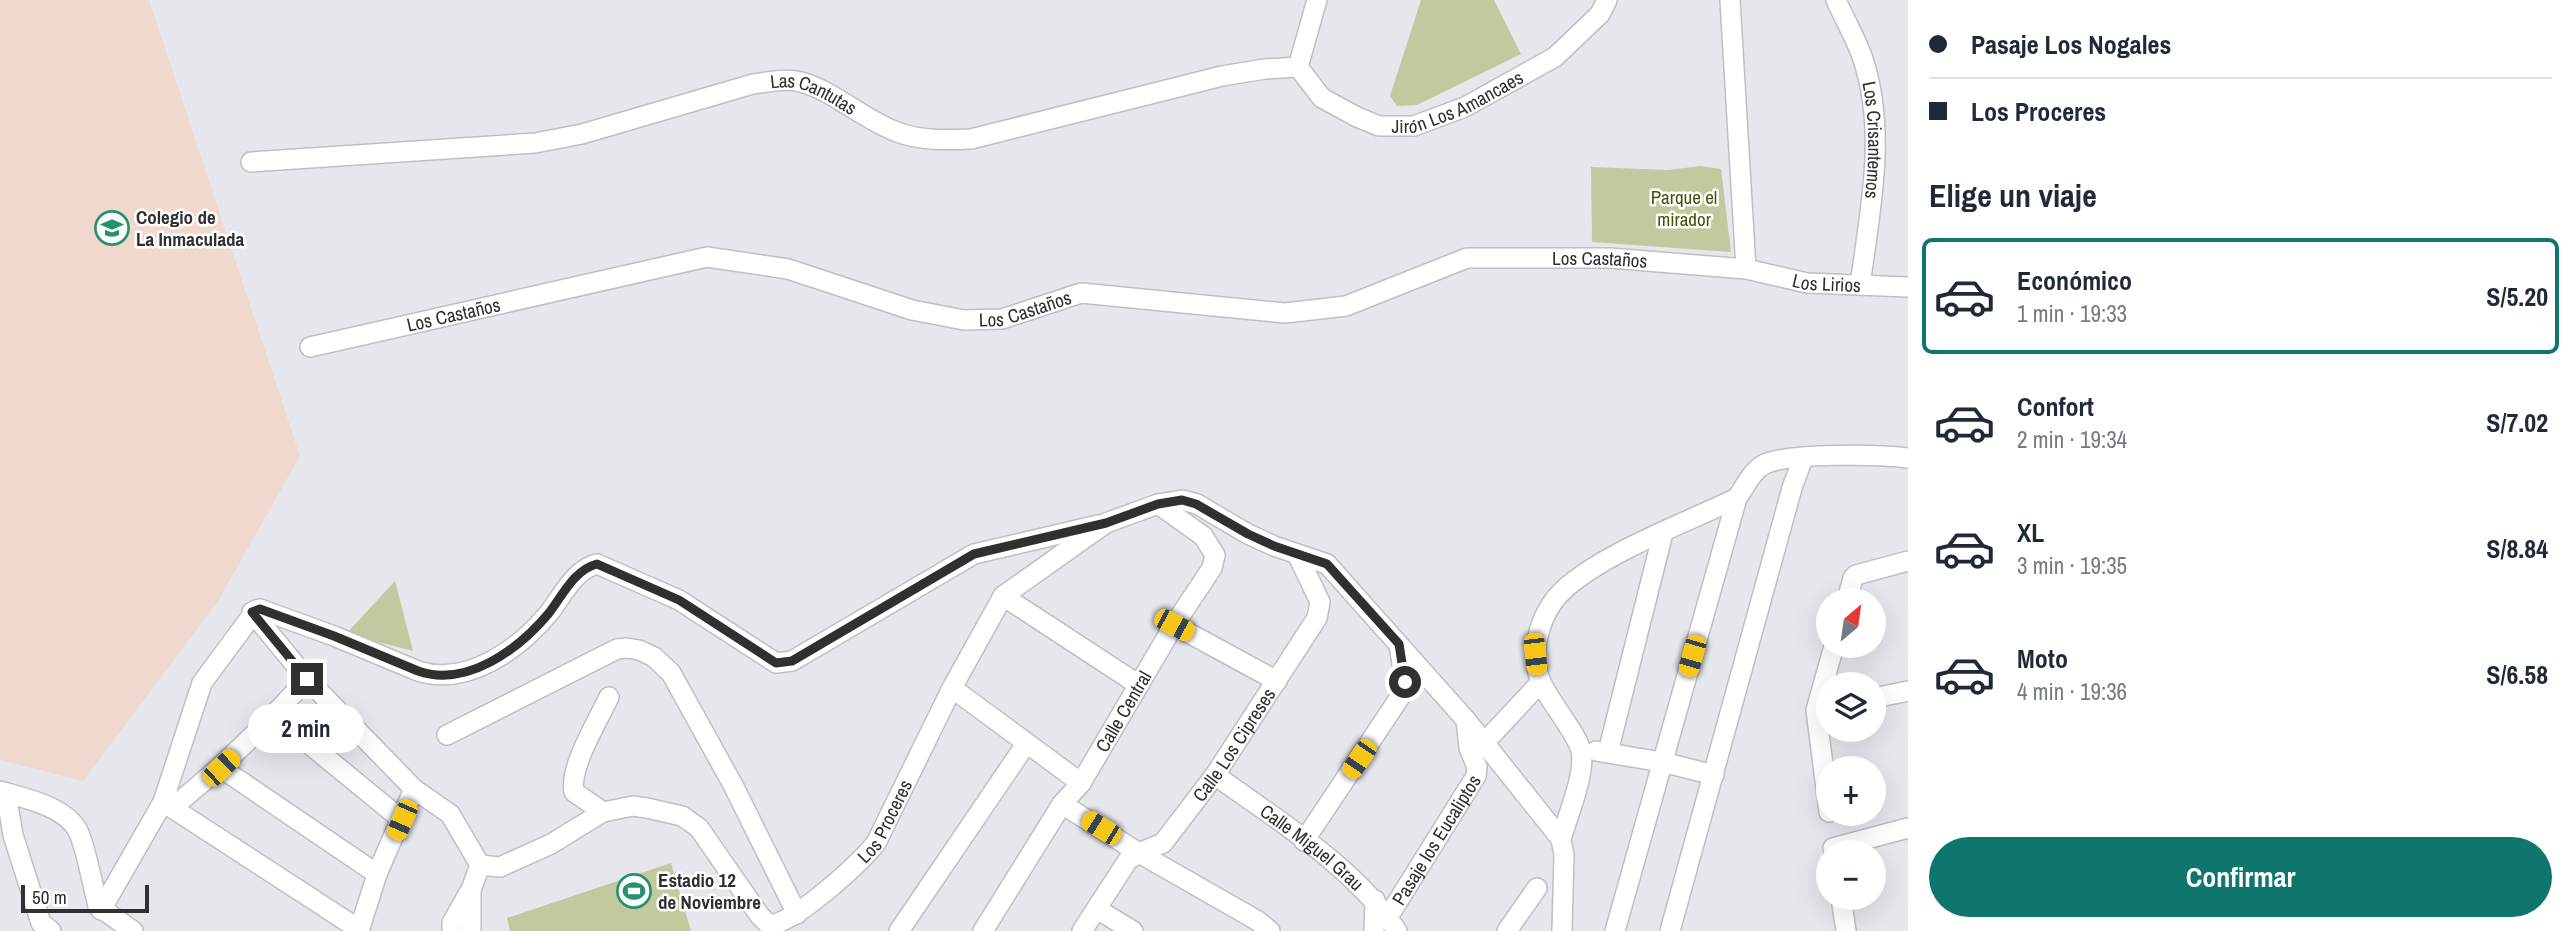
<!DOCTYPE html>
<html lang="es">
<head>
<meta charset="utf-8">
<style>
	:root { --surface:#fff; --page:#f2f2f3; --text:#1f2937; --muted:#747a83; --line:#e0e1e3; --accent:#0f766e }
	body { margin:0; font-family:"Archivo Narrow",sans-serif; background:var(--page); color:var(--text); height:100vh; display:flex; flex-direction:column; font-size:26px; white-space:nowrap }
	* { box-sizing:border-box; margin:0 }
	p { font-size:23px; color:var(--muted) }
	.icon { flex:none; width:38px; height:38px; fill:none; stroke:currentColor; stroke-width:2; stroke-linecap:round; stroke-linejoin:round }
	.map { position:relative; flex:1; overflow:hidden }
	.sheet { display:flex; flex-direction:column; background:var(--surface); width:665px }
	.sheet>* { flex:none }
	.top-card { display:grid; align-content:center; height:154px; padding:0 21px; background:var(--surface) }
	.needle { width:46px; rotate:29deg }
	.tools { position:absolute; left:1816px; top:588px; display:grid; gap:14px }
	.tools a { display:grid; place-items:center; width:70px; height:70px; border-radius:50%; background:var(--surface); box-shadow:0 7px 28px #0002; font-size:35px }
	.scale { position:absolute; left:21px; bottom:18px; width:128px; box-sizing:border-box; padding-left:7px; border:4px solid #303033; border-top:0; font-size:19px; line-height:24px; white-space:nowrap; color:#303033; -webkit-text-stroke:5px #fff; paint-order:stroke }
	.end { position:absolute; width:32px; height:32px; margin:-16px; border:9px solid #303033; background:#fff; box-shadow:0 0 0 4px #fff }
	.from { border-radius:50% }
	.bubble { position:absolute; height:49px; border-radius:24px; background:var(--surface); box-shadow:0 7px 28px #0002; font-size:23px; font-weight:800; line-height:49px; text-align:center }
	.car { position:absolute; width:21px; height:42px; margin:-21px -10px; border-radius:9px; box-shadow:0 0 5px 2px #0007; background:linear-gradient(#f5c518 24%,#345 0 40%,#f5c518 0 76%,#345 0 86%,#f5c518 0) }
	.top-card b { display:flex; align-items:center; gap:24px; height:66px; font-size:26px }
	.top-card b+b { border-top:2px solid var(--line) }
	.top-card i { width:18px; height:18px; background:var(--text) }
	ul { padding:0; list-style:none }
	li { display:flex; align-items:center; gap:21px; height:116px; margin:0 14px 10px; padding:0 7px; border:4px solid transparent; border-radius:10px }
	li div { flex:1 }
	li b { display:block; font-size:26px }
	li em { font-style:normal; font-weight:800 }
	li.selected { border-color:var(--accent) }
	li>.icon { width:63px; height:63px; stroke-width:1.5 }
	h2 { padding:0 21px; font-size:32px; line-height:84px }
	.action { display:flex; gap:14px; margin-top:auto; padding:14px 21px }
	.action a { flex:1; height:80px; border-radius:42px; background:var(--accent); color:#fff; font-size:28px; font-weight:800; line-height:80px; text-align:center }
	main { display:flex; flex:1; min-height:0 }
	.map>svg:first-child { display:block }
	.education { fill:#f0d8ce }
	.green { fill:#c2c99e }
	.lines { fill:none; stroke-linecap:round; stroke-linejoin:round }
	.minor-casing { stroke:#bdbfc5; stroke-width:22 }
	.minor { stroke:#fff; stroke-width:19 }
	.route { stroke:#303033; stroke-width:9 }
	.labels { text-anchor:middle; stroke-width:5; stroke-linejoin:round; paint-order:stroke }
	.street-label { font-size:19px; fill:#303033; stroke:#fff }
	.park-label { font-size:19px; fill:#495008; stroke:#fff }
	.poi-label { font-size:19px; font-weight:bold; fill:#303033; stroke:#fff; text-anchor:start }
</style>
</head>
<body>
<main>
<div class="map">
<svg width="1908" height="931" viewBox="0 0 1908 931">
	<rect width="100%" height="100%" fill="#e5e7ed"/>
	<path class="education" d="M0 0H149L300 456 218 601 83 781 0 760Z"/>
	<g class="green">
		<path d="M1421 0H1494L1521 54 1417 105 1397 106 1390 96Z"/>
		<path d="M1701 166 1721 169 1731 252 1592 242 1591 167 1668 170Z"/>
		<path d="M395 581 413 651 346 634Z"/>
		<path d="M671 863 691 931H510L507 918Z"/>
	</g>
	<g class="lines">
		<g class="minor-casing">
			<g id="minor">
				<path d="M1730 0 1746 269"/>
				<path id="s1" d="M1836 0C1845 20 1856 39 1863 59 1887 132 1870 211 1860 285"/>
				<path id="s2" d="M1298 67 1322 98 1357 117 1379 126H1414L1465 107 1555 57 1600 14 1607 0"/>
				<path d="M1298 67 1317 0"/>
				<path id="s3" d="M251 162 535 143 582 134 753 84C768 82 785 78 801 82 834 91 864 120 897 132 921 141 946 140 971 139L1222 76 1265 69 1298 67"/>
				<path id="s4" d="M310 347 707 257 788 269 912 310 964 320 1002 319 1081 293 1285 313 1346 306 1467 258H1610L1746 269 1807 283 1908 287"/>
				<path d="M1003 596 1139 685"/>
				<path d="M1847 600 1853 578 1856 575 1908 561"/>
				<path id="s5" d="M252 612 307 679 414 789 450 814 480 865 500 867 551 844 603 812 633 806 647 808 682 816 699 828 760 916 769 925C795 923 859 864 876 843L952 688 1003 596 1106 523 1158 504 1182 500 1197 504 1248 534 1274 546 1327 564 1466 720 1561 839 1564 855 1562 931"/>
				<path d="M1174 625 1277 681"/>
				<path d="M952 688 1081 783"/>
				<path d="M1874 698 1908 691"/>
				<path d="M275 716 402 820"/>
				<path d="M447 735 617 649 627 648 639 650 654 657 671 673 733 785 797 914"/>
				<path d="M1484 743 1541 682"/>
				<path d="M1596 751 1662 762 1714 775"/>
				<path d="M1608 752 1663 533"/>
				<path d="M221 768 377 874"/>
				<path id="s6" d="M1215 775C1278 821 1353 865 1397 931"/>
				<path d="M0 791C24 798 65 806 78 831 86 847 93 887 98 906L133 931"/>
				<path d="M6 793 13 835 41 923 51 931"/>
				<path d="M163 802 360 930"/>
				<path d="M1062 804 1139 853 1258 921 1270 931"/>
				<path d="M172 808C221 768 265 726 307 679"/>
				<path d="M603 812 574 792C569 767 598 721 609 697"/>
				<path d="M1829 812 1816 710 1834 646"/>
				<path d="M1561 839C1567 817 1586 774 1581 751 1578 735 1549 701 1541 682 1528 650 1541 608 1568 586 1611 550 1685 523 1737 498"/>
				<path d="M1304 841 1402 694 1404 676 1399 645"/>
				<path d="M1833 848 1908 828"/>
				<path d="M1841 898 1846 931"/>
				<path d="M1097 909 1133 931"/>
				<path d="M101 910 163 802 202 683 256 610 260 609 334 636 418 671C467 687 519 649 549 613 563 595 574 570 597 564L679 600 776 663 792 661 974 554 1098 525"/>
				<path id="s7" d="M1388 917 1476 776 1477 767 1469 748 1466 720"/>
				<path d="M359 931 377 874 414 789"/>
				<path d="M452 931V923L470 891"/>
				<path d="M471 931V890L480 865"/>
				<path d="M899 931 1026 744"/>
				<path id="s8" d="M983 931 1062 804 1081 783 1174 625 1212 568 1215 555 1203 536 1158 504"/>
				<path id="s9" d="M1082 931 1128 860 1139 853 1163 843 1215 775 1317 618 1320 602 1298 556"/>
				<path d="M1374 931 1375 900"/>
				<path d="M1507 931 1537 888"/>
				<path d="M1615 931 1737 498C1745 487 1752 470 1765 464 1788 453 1880 454 1908 458"/>
				<path d="M1670 931 1792 488 1803 458"/>
			</g>
		</g>
		<use href="#minor" class="minor"/>
	</g>
	<g class="lines">
		<path class="route" d="M307 679 252 612 260 609 334 636 418 671C467 688 519 649 549 613 563 595 574 570 597 564L679 600 776 663 792 661 974 554 1106 523 1158 504 1182 500 1196 504 1248 534 1274 546 1327 564 1399 644 1405 682"/>
	</g>
	<defs>
		<g id="school-ring" transform="scale(1.75)"><circle r="9.5" fill="#fff" stroke="#27906e" stroke-width="1.5"/><path d="M0-5L7-2L0 1L-7-2ZM-4 1L0 2.5L4 1V4Q0 6-4 4Z" fill="#27906e"/></g>
		<g id="stadium-ring" transform="scale(1.75)"><circle r="9.5" fill="#fff" stroke="#27906e" stroke-width="1.5"/><path d="M0-5a6.5 5 0 1 0 0 10a6.5 5 0 1 0 0-10ZM-3.5-1.8h7v3.6h-7Z" fill="#27906e"/></g>
	</defs>
	<g fill-rule="evenodd">
		<use href="#school-ring" x="112" y="228"/>
		<use href="#stadium-ring" x="634" y="891"/>
	</g>
	<g class="labels">
		<g class="street-label">
			<text dy="7" stroke="none"><textPath href="#s2" startOffset="186">Jirón Los Amancaes</textPath></text>
			<text dy="7" stroke="none"><textPath href="#s3" startOffset="574">Las Cantutas</textPath></text>
			<text dy="7" stroke="none"><textPath href="#s1" startOffset="147">Los Crisantemos</textPath></text>
			<text dy="7" stroke="none"><textPath href="#s4" startOffset="1323">Los Castaños</textPath></text>
			<text dy="7" stroke="none"><textPath href="#s4" startOffset="1552">Los Lirios</textPath></text>
			<text dy="7" stroke="none"><textPath href="#s4" startOffset="735">Los Castaños</textPath></text>
			<text dy="7" stroke="none"><textPath href="#s4" startOffset="147">Los Castaños</textPath></text>
			<text dy="7" stroke="none"><textPath href="#s8" startOffset="261">Calle Central</textPath></text>
			<text dy="7" stroke="none"><textPath href="#s9" startOffset="245">Calle Los Cipreses</textPath></text>
			<text dy="7" stroke="none"><textPath href="#s5" startOffset="861">Los Proceres</textPath></text>
			<text dy="7" stroke="none"><textPath href="#s7" startOffset="91">Pasaje los Eucaliptos</textPath></text>
			<text dy="7" stroke="none"><textPath href="#s6" startOffset="121">Calle Miguel Grau</textPath></text>
		</g>
		<g class="park-label">
			<text x="1684" y="204">Parque el<tspan x="1684" dy="22">mirador</tspan></text>
		</g>
		<g class="poi-label">
			<text x="136" y="224">Colegio de<tspan x="136" dy="22">La Inmaculada</tspan></text>
			<text x="658" y="887">Estadio 12<tspan x="658" dy="22">de Noviembre</tspan></text>
		</g>
	</g>
</svg>
<div class="tools">
<a><svg class="needle" viewBox="-14 -14 28 28"><path d="M0-13l5 13h-10z" fill="#e53935"/><path d="M0 13l5-13h-10z" fill="#747a83"/></svg></a>
<a><svg class="icon" aria-label="layers" viewBox="0 0 24 24"><path d="M12 4l9 5-9 5-9-5zM3 14l9 5 9-5"/></svg></a>
<a>+</a>
<a>−</a>
</div>
<div class="scale">50 m</div>
<i class="end from" style="left:1405px;top:682px"></i>
<i class="end" style="left:307px;top:679px"></i>
<div class="bubble" style="left:248px;top:704px;width:116px">2 min</div>
<i class="car" style="left:1174px;top:625px;rotate:118deg"></i>
<i class="car" style="left:1535px;top:654px;rotate:174deg"></i>
<i class="car" style="left:1692px;top:656px;rotate:196deg"></i>
<i class="car" style="left:1359px;top:759px;rotate:214deg"></i>
<i class="car" style="left:221px;top:768px;rotate:46deg"></i>
<i class="car" style="left:402px;top:820px;rotate:204deg"></i>
<i class="car" style="left:1101px;top:828px;rotate:302deg"></i>
</div>
<section class="sheet">
<div class="top-card">
<b><i class="from"></i>Pasaje Los Nogales</b>
<b><i></i>Los Proceres</b>
</div>
<h2>Elige un viaje</h2>
<ul>
<li class="selected"><svg class="icon" aria-label="car" viewBox="0 0 24 24"><path d="M5 17H2v-5l4-1 3-4h7l3 4 3 1v5h-3M9 17h6M6 11h13"/><circle cx="7" cy="17" r="2"/><circle cx="17" cy="17" r="2"/></svg><div><b>Económico</b><p>1 min · 19:33</p></div><em>S/5.20</em></li>
<li><svg class="icon" aria-label="car" viewBox="0 0 24 24"><path d="M5 17H2v-5l4-1 3-4h7l3 4 3 1v5h-3M9 17h6M6 11h13"/><circle cx="7" cy="17" r="2"/><circle cx="17" cy="17" r="2"/></svg><div><b>Confort</b><p>2 min · 19:34</p></div><em>S/7.02</em></li>
<li><svg class="icon" aria-label="car" viewBox="0 0 24 24"><path d="M5 17H2v-5l4-1 3-4h7l3 4 3 1v5h-3M9 17h6M6 11h13"/><circle cx="7" cy="17" r="2"/><circle cx="17" cy="17" r="2"/></svg><div><b>XL</b><p>3 min · 19:35</p></div><em>S/8.84</em></li>
<li><svg class="icon" aria-label="car" viewBox="0 0 24 24"><path d="M5 17H2v-5l4-1 3-4h7l3 4 3 1v5h-3M9 17h6M6 11h13"/><circle cx="7" cy="17" r="2"/><circle cx="17" cy="17" r="2"/></svg><div><b>Moto</b><p>4 min · 19:36</p></div><em>S/6.58</em></li>
</ul>
<div class="action"><a>Confirmar</a></div>
</section>
</main>
</body>
</html>
